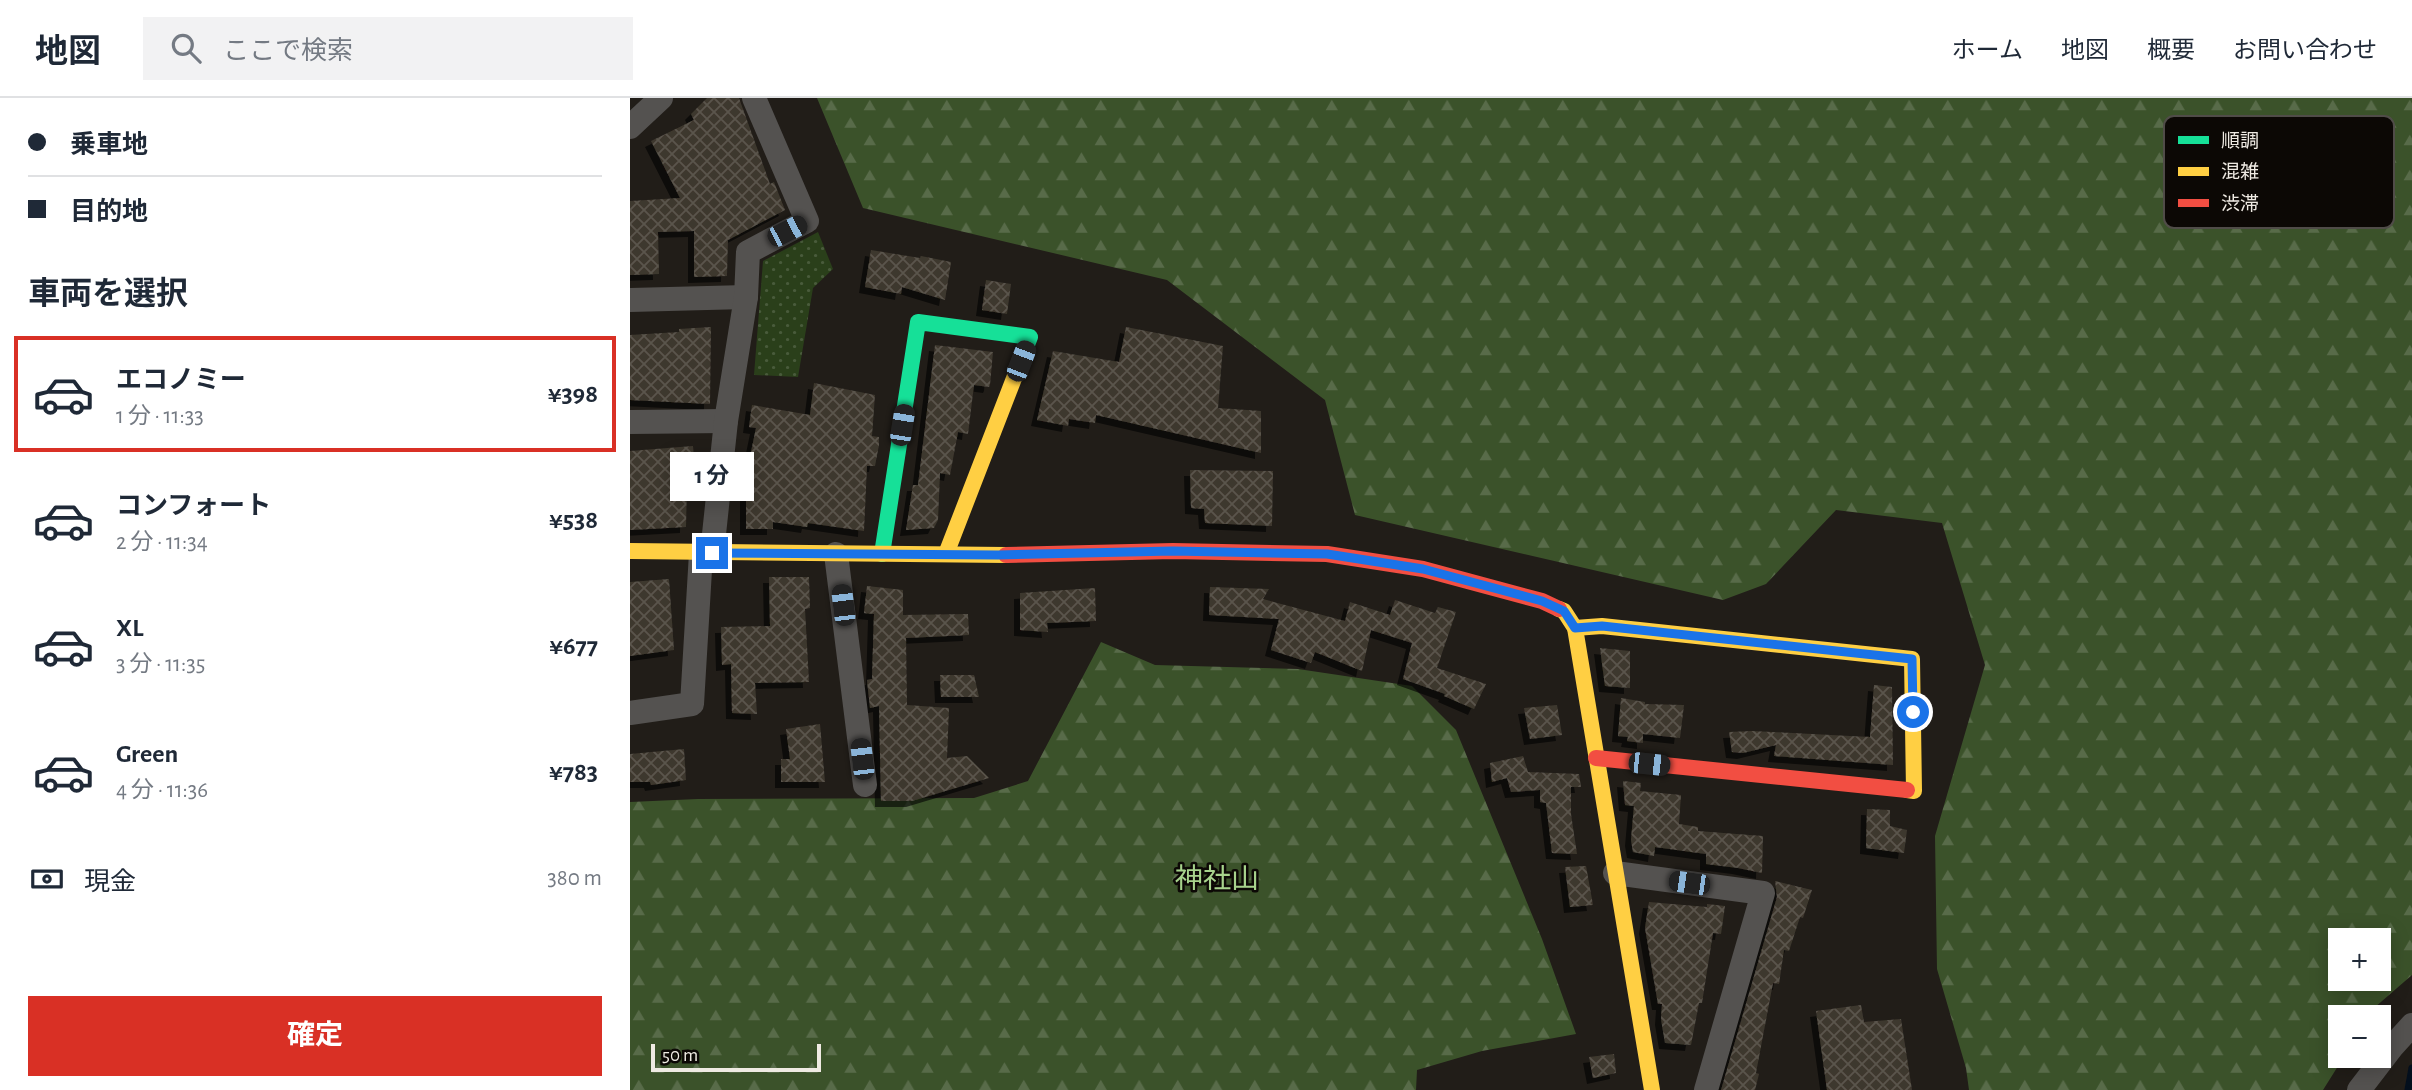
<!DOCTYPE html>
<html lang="ja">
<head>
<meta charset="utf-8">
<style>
	:root { --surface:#fff; --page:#f2f2f3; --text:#1f2937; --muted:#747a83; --line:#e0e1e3; --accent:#d93025 }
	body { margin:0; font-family:"Alegreya Sans","Noto Sans JP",sans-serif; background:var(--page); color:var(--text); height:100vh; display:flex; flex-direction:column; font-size:26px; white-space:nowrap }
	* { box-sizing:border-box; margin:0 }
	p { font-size:23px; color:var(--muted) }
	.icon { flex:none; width:38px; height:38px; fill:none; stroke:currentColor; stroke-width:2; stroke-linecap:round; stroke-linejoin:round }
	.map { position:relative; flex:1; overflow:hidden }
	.drawer { display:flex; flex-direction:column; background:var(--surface); width:630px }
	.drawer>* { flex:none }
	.top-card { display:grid; align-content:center; height:154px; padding:0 28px; background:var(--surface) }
	.fabs { position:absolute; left:1698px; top:830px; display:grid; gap:14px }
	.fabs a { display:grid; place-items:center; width:63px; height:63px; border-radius:0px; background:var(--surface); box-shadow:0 4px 18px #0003; font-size:35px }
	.scale { position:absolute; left:21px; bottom:18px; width:170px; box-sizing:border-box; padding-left:7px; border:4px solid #efeae3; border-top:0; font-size:19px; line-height:24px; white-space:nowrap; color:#efeae3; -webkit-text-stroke:5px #0c0805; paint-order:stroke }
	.end { position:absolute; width:32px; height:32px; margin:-16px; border:9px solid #1a73e8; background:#fff; box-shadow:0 0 0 4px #fff }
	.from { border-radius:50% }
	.bubble { position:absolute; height:49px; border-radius:0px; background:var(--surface); box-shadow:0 4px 18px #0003; font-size:23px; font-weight:700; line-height:49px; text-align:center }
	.car { position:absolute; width:21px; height:42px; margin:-21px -10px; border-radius:9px; box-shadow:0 0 5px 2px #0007; background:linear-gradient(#222 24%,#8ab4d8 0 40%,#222 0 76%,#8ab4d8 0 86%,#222 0) }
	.top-card b { display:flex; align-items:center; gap:24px; height:66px; font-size:26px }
	.top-card b+b { border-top:2px solid var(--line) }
	.top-card i { width:18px; height:18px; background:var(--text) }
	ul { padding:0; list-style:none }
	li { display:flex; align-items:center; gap:21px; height:116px; margin:0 14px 10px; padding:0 14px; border:4px solid transparent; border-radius:0px }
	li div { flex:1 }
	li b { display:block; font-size:26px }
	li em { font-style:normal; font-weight:700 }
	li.selected { border-color:var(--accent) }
	li>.icon { width:63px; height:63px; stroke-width:1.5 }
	h2 { padding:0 28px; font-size:32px; line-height:84px }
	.pay { display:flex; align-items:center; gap:18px; height:77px; padding:0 28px; font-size:26px }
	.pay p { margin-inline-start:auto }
	.action { display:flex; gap:14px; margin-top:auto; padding:14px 28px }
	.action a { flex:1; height:80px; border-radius:0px; background:var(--accent); color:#fff; font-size:28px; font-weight:700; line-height:80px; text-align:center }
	header { display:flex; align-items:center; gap:42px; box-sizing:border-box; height:98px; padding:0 35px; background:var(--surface); border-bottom:2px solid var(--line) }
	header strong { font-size:33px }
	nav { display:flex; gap:38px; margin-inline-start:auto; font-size:24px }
	.search { width:490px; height:63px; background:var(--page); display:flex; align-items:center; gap:18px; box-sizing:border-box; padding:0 24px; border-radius:0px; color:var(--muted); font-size:26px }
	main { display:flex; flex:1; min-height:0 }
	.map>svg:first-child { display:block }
	.grass { fill:url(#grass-dots) }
	.forest { fill:url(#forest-firs); fill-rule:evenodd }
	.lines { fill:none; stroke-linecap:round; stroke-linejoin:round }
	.stream { stroke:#030f1d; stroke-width:7 }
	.building { fill:url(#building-cross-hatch); filter:url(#shadow) }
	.street { stroke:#545250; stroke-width:24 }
	.fast { stroke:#16e098; stroke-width:16 }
	.slow { stroke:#ffcf43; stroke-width:16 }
	.jam { stroke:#f24e42; stroke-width:16 }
	.route { stroke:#1a73e8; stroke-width:9 }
	.labels { text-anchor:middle; stroke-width:5; stroke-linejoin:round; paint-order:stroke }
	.park-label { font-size:28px; fill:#a7d38c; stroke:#0c0805 }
	.key { fill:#0c0805; stroke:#504c48; stroke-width:2 }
	.key-label { font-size:19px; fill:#efeae3 }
</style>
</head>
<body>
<header>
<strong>地図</strong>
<div class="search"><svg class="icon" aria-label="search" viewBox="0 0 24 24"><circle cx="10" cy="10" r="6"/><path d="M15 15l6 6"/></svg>ここで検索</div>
<nav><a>ホーム</a><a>地図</a><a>概要</a><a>お問い合わせ</a></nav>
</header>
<main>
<section class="drawer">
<div class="top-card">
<b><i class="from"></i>乗車地</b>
<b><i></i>目的地</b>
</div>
<h2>車両を選択</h2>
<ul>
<li class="selected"><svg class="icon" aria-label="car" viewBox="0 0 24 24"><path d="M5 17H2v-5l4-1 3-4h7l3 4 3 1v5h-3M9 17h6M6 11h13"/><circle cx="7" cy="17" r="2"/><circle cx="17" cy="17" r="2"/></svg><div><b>エコノミー</b><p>1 分 · 11:33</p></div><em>¥398</em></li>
<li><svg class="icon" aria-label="car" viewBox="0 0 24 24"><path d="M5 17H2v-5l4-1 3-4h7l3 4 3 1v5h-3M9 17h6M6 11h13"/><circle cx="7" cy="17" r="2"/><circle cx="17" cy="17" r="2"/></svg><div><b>コンフォート</b><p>2 分 · 11:34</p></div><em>¥538</em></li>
<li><svg class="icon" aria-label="car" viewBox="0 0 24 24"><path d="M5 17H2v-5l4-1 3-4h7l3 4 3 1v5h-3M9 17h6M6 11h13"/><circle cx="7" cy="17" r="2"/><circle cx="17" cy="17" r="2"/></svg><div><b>XL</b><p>3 分 · 11:35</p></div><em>¥677</em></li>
<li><svg class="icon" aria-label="car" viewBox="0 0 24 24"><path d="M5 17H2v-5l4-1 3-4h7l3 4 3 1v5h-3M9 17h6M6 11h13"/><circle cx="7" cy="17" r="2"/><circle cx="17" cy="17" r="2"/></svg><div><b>Green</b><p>4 分 · 11:36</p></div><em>¥783</em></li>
</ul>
<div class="pay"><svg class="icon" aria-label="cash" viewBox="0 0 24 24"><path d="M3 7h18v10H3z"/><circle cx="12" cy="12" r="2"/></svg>現金<p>380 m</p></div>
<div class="action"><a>確定</a></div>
</section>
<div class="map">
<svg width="1782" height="992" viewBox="0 0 1782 992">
	<defs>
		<pattern id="grass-dots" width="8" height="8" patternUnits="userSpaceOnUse" patternTransform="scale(1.75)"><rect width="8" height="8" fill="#2a3f1a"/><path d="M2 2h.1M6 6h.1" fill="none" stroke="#495b3b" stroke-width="1.8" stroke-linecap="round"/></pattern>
		<pattern id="forest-firs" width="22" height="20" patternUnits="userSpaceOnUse" patternTransform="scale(1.75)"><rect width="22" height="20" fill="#3b522a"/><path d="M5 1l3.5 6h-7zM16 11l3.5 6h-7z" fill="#586b49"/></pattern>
		<pattern id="building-cross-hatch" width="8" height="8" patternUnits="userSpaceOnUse" patternTransform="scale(1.75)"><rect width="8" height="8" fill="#3e382e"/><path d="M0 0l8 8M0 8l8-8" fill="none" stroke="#5a554c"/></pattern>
		<filter id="shadow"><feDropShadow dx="-6" dy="6" stdDeviation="0" flood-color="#0009"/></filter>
	</defs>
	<rect width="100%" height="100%" fill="#211d18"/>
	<path class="grass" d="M188 134 203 171 183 190 168 279 124 277 133 163Z"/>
	<g class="forest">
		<path d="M187 0H1782V877L1744 910 1738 919H1710V957H1715L1693 992H1339L1336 970 1307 871 1305 738 1355 567 1312 425 1206 412 1136 486 1093 502 725 417 695 302 537 182 233 110ZM1710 842H1748V880H1710Z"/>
		<path d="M471 544 525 567 668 571 782 588 826 632 912 841 946 936 852 953 787 972 786 992H0V704L68 701 344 700 398 683Z"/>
	</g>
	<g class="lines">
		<path class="stream" d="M1778 992 1782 970"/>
	</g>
	<g class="building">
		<path d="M77 0H109L140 86 144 84 155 112 98 142 97 178 64 179V133L28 134 29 176 0 177V103L50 100 21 43 64 22 61 16Z"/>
		<path d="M241 152 290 160 291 158 321 164 315 202 272 189 271 196 235 189Z"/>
		<path d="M356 182 381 186 377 216 352 212Z"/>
		<path d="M81 229 80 306 0 302V237L49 234V231Z"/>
		<path d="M496 229 593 248 588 310 631 313V355L466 317 465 325 439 321 438 328 407 322 423 253 489 264Z"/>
		<path d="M305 247 363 254 360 287 359 289 344 287 338 336 328 334 320 377 310 375 308 422 304 430 276 432 283 387H288Z"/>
		<path d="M184 285 245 297 242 338 249 339V347L245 368H237L234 433 178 425 177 429 143 424V431H116V378L126 330 119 329 122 307 180 317Z"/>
		<path d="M63 348 66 384 57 385 56 429 0 432V353Z"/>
		<path d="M560 372 643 373 642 428 575 425 574 411 561 410Z"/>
		<path d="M139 479H179L180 510 175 511 179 584 125 585 127 616 102 615 101 566 92 567 91 529 140 528Z"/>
		<path d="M39 481 44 552 0 558V484Z"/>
		<path d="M237 488 273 492V517L338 516 339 537 276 540 277 607 319 610 317 660 337 658 359 680 282 703H251L249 608 240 610 237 582 242 581 244 516 234 515Z"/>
		<path d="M580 489 639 491 633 501 715 523 720 504 760 517 765 502 805 515 808 509 826 514 807 570 856 586 844 611 814 598 815 596 773 581 782 545 741 532 732 573 685 554 681 565 641 552 649 521 579 517Z"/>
		<path d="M465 490 466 523 417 525 418 534 390 532V495Z"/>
		<path d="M970 550 1000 553V590L975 588Z"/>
		<path d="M310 577H344L349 599H311Z"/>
		<path d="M1244 587 1262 589 1263 667 1144 658 1146 647 1113 655 1102 654 1099 634 1122 633 1240 639Z"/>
		<path d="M991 600 1015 604V606L1054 607 1050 640 1013 636V645L997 643 998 639 988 638Z"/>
		<path d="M927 607 932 637 900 641 894 610Z"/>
		<path d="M190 626 195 684H151V661H160L156 631Z"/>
		<path d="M54 651 56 682 21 687 20 684H0V656Z"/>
		<path d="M893 658 898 674 949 676 951 689H941V716L947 756 922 755 916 705 910 704V692L881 694 877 680 862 684 860 665Z"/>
		<path d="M993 683 1011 685 1010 693 1051 697 1049 726 1068 729V733L1133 738 1132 775 1108 770 1076 766V756L1025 749 1024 758 1003 754 1001 742 1004 708 995 707Z"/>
		<path d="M1237 711 1260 712V728L1277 732 1274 755 1236 750Z"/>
		<path d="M956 768 963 807 940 809 935 769Z"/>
		<path d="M1145 783 1182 792 1173 820 1170 819 1159 853 1154 852 1149 886 1143 885 1126 975 1129 976 1125 992H1091L1147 799Z"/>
		<path d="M1019 804 1077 809V806L1095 808 1091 836 1083 835 1072 905H1069L1061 947 1035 945 1031 921 1032 906H1028L1015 830Z"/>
		<path d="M1231 907 1234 924 1271 921 1282 992H1197L1186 913Z"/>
		<path d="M984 956 986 975 963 980 959 959Z"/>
	</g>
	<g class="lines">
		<g class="street">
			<path d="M0 29 31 0"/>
			<path d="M0 202 116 199"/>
			<path d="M0 324 96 323"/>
			<path d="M82 455 96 323 116 199 118 154 177 123 124 0"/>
			<path d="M206 456 235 687"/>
			<path d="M0 615 62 606 71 455"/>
			<path d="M985 775 1133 795 1076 992"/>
			<path d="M1729 992 1762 949 1782 927"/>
		</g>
		<path class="fast" d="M252 456 288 224 400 239 395 252"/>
		<g class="slow">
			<path d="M0 453 376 457"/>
			<path d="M316 456 395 252"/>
			<path d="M929 511 934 513 945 530 1022 992"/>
			<path d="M945 530 972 528 1282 561 1284 693 1277 692"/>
		</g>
		<g class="jam">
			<path d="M376 457 543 453 697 456 793 471 912 503 929 511"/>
			<path d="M966 660 1277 692"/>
		</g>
	</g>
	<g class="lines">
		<path class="route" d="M82 455 368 457 543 453 697 456 793 471 912 503 934 513 945 530 972 528 1282 561 1283 614"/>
	</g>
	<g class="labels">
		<g class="park-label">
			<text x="587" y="790">神社山</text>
		</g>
	</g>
	<rect x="1534" y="18" width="230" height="112" rx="10" class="key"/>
	<rect x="1548" y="38" width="31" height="8" fill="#16e098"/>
	<rect x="1548" y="69" width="31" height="9" fill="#ffcf43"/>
	<rect x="1548" y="101" width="31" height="8" fill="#f24e42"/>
	<g class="key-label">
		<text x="1591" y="49">順調</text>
		<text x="1591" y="80">混雑</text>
		<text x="1591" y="112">渋滞</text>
	</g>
</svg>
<div class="fabs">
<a>+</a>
<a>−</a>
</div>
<div class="scale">50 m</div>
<i class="end from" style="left:1283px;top:614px"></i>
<i class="end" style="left:82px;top:455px"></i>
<div class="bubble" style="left:40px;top:354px;width:84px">1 分</div>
<i class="car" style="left:157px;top:133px;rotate:63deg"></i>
<i class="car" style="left:391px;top:263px;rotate:21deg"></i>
<i class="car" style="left:272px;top:327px;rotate:9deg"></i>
<i class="car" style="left:213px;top:507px;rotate:353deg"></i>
<i class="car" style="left:232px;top:661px;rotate:353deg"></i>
<i class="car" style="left:1019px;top:666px;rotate:96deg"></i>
<i class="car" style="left:1059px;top:785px;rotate:278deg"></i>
</div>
</main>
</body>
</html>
